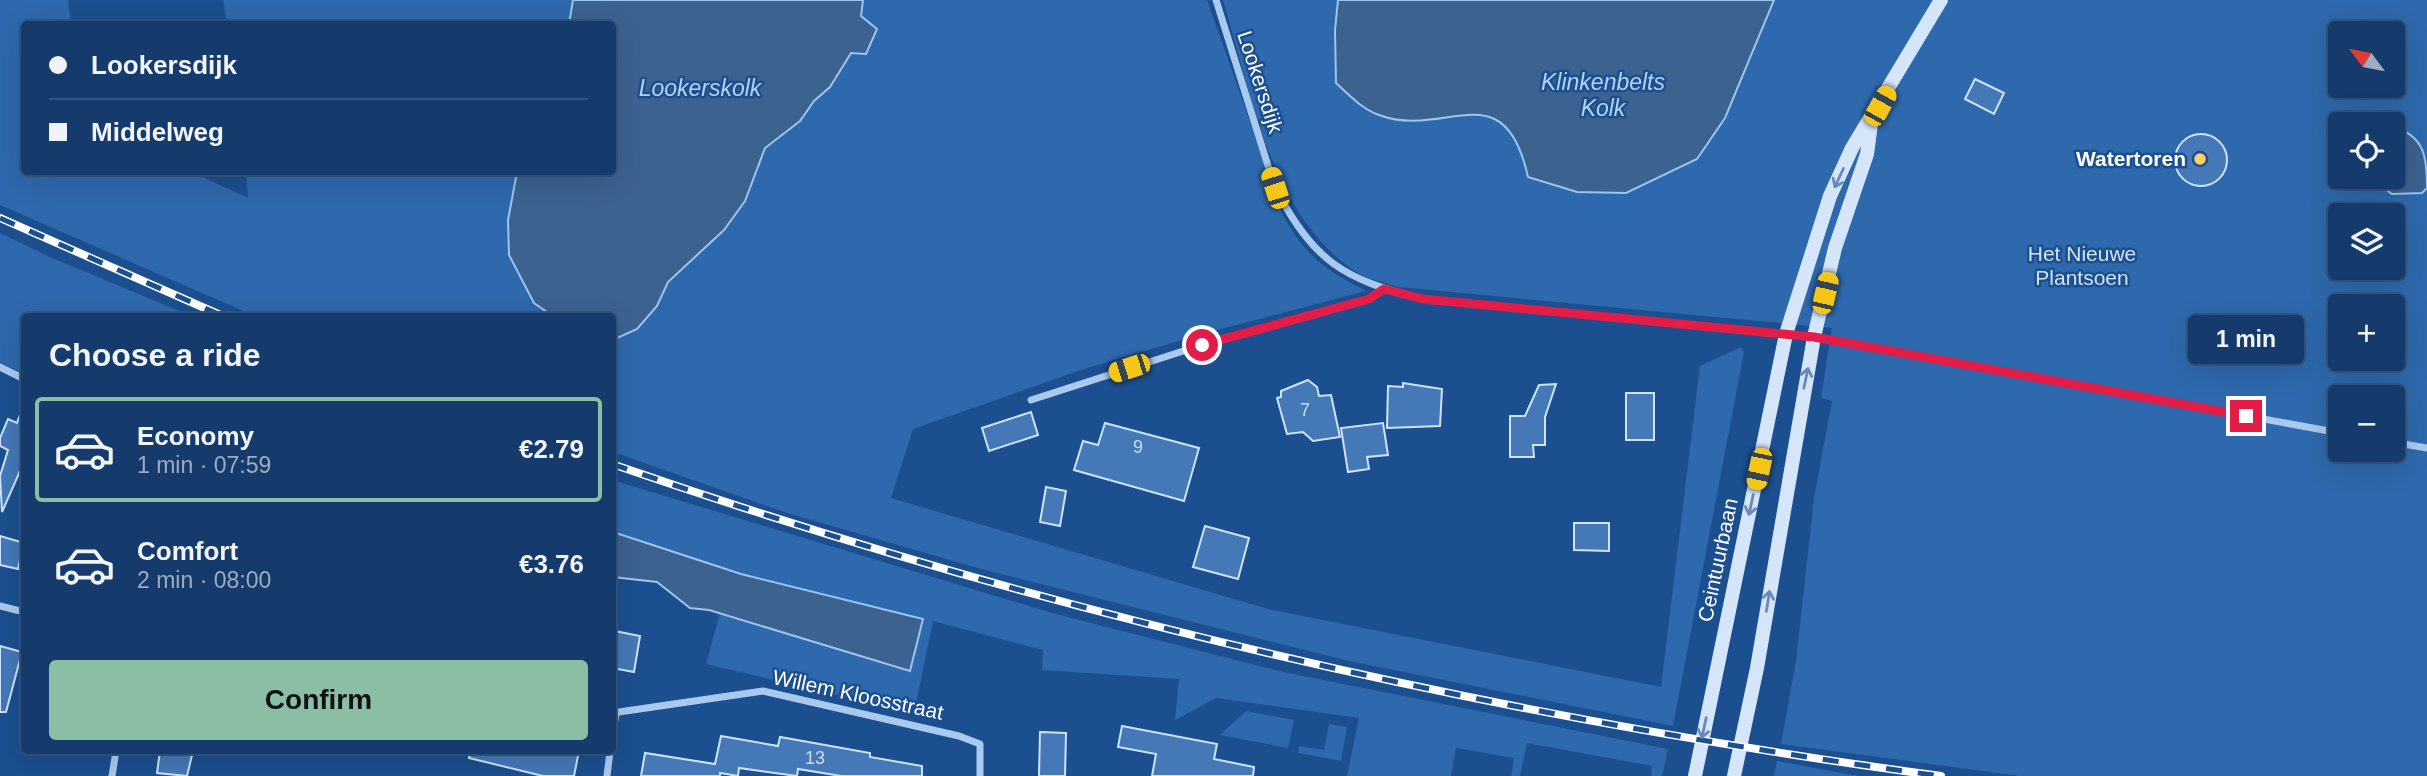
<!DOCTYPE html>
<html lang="en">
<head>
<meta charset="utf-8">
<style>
	:root { --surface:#143b6b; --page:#1d4271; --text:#f1f3f6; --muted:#9dadc1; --line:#33557e; --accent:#8abfa5 }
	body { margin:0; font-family:Arial,sans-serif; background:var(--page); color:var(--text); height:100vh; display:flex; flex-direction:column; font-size:26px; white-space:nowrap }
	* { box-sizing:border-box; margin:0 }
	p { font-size:23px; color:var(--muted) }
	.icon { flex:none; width:38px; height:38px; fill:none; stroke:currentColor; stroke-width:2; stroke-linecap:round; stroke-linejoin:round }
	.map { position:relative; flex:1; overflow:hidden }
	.sheet { position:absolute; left:21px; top:313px; width:595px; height:441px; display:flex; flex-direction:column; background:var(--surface); border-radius:7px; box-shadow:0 7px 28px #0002,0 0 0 2px var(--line) }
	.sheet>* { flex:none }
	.top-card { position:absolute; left:21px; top:21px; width:595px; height:154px; border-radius:7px; box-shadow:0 7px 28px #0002,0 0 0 2px var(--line); display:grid; align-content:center; height:154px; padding:0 28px; background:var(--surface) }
	.needle { width:46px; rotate:302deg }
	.buttons { position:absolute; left:2328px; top:21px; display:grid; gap:14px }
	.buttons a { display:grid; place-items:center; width:77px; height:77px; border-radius:7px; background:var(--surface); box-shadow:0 7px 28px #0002,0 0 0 2px var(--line); font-size:35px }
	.end { position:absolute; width:32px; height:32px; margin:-16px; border:9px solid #e11d48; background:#fff; box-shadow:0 0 0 4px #fff }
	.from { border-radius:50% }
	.bubble { position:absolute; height:49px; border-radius:7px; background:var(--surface); box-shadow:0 7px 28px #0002,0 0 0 2px var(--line); font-size:23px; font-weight:700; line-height:49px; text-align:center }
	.car { position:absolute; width:21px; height:42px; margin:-21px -10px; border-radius:9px; box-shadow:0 0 5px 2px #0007; background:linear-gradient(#f5c518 24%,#345 0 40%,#f5c518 0 76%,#345 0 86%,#f5c518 0) }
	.top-card b { display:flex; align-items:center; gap:24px; height:66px; font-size:26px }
	.top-card b+b { border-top:2px solid var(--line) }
	.top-card i { width:18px; height:18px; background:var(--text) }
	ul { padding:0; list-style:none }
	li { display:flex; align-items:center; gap:21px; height:105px; margin:0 14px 10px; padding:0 14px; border:4px solid transparent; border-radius:7px }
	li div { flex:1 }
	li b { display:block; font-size:26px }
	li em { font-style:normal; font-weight:700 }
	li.current { border-color:var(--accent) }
	li>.icon { width:63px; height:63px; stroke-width:1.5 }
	h2 { padding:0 28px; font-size:32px; line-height:84px }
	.action { display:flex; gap:14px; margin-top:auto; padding:14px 28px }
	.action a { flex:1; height:80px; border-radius:7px; background:var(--accent); color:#111; font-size:28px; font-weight:700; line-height:80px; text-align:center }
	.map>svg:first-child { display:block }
	.green { fill:#2e69ad; fill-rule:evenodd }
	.water { fill:#3c6290; stroke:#9cc4f0; stroke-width:2 }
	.building { fill:#4478b7; stroke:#cfe3fa; stroke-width:2 }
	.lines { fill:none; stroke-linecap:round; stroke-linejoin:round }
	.street { stroke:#a9c9ee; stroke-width:7 }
	.secondary { stroke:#d6e6fa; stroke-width:14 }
	.rail-casing { stroke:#fff; stroke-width:8 }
	.rail { stroke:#1b4f8f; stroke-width:5; stroke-dasharray:16; stroke-linecap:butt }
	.oneway { stroke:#668bba }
	.route { stroke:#e11d48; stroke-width:9 }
	.poi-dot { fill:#ffd166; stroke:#1b4f8f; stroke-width:2.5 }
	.labels { text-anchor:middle; stroke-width:5; stroke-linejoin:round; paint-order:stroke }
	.number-label { font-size:18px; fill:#d0dded }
	.street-label { font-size:21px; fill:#fff; stroke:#1b4f8f }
	.poi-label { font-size:21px; font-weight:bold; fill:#fff; stroke:#1b4f8f; text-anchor:end }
	.park-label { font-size:21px; fill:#cfe3fa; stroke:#1b4f8f }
	.water-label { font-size:23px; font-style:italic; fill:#b5d3f5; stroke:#1b4f8f }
</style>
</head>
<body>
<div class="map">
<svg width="2427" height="776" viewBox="0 0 2427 776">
	<rect width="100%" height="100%" fill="#1b4f8f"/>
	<g class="green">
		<path d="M0 0H68L71 24H24V172H192L248 198 246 172H517L508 220 534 303 554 317H257L0 205Z"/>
		<path d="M223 0H573L569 24H227Z"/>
		<path d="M863 0H1207L1283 215C1306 257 1324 269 1366 291L1202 334 1081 370 913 429 891 498 1268 609 1661 687 1700 366 1741 347 1744 352 1673 726 1349 661 981 569 787 513 613 452V340L637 329 657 306 668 282 724 230 756 173 765 148 800 121 814 101 830 87 851 53Z"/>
		<path d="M1223 0H2427V776H2020L1781 744 1796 661 1814 498 1832 401 1821 398 1832 328 1398 287C1384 282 1365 279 1353 270 1269 211 1251 92 1223 0ZM2340 33H2392V86H2340ZM2340 124H2392V177H2340ZM2340 215H2392V268H2340ZM2340 306H2392V359H2340ZM2340 397H2392V450H2340Z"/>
		<path d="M0 233 52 258 194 317H24V374L0 362Z"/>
		<path d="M612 480 1052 613 1283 672 1668 749 1662 776H1651L1652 766 1527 743 1520 776H1511L1514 758 1456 748 1451 776H1347L1359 718 1216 698 1175 720 1179 679 1042 670 1043 650 933 621 914 713 706 664 720 613 909 671 923 620 741 574 613 532Z"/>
		<path d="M1246 711 1294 720 1288 748 1220 735Z"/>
		<path d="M1329 724 1347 727 1341 761 1298 753 1299 746 1324 750Z"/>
		<path d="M1777 761 1858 776H1774Z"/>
	</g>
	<g class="water">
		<path d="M573 0H863L861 16 877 29 866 54 851 53 830 87 814 101 800 121 765 148 745 201 724 230 668 282 657 306 637 329 613 340 612 317H554L534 303 509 255 508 220 517 172H612V24H569Z"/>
		<path d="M1338 0H1774L1725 118 1697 159 1626 193 1577 192 1528 177C1504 69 1445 140 1379 115 1362 109 1349 95 1336 83L1335 30Z"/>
		<path d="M2392 126C2425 136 2427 157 2427 188L2422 193 2392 194 2369 177H2392Z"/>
		<path d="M613 532 741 574 923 619 910 671 709 610 690 608 657 582 613 577Z"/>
	</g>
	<g class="building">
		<path d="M1975 79 2004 93 1994 114 1965 99Z"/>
		<circle cx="2201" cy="160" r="26"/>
		<path d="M1308 380 1317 387 1319 396 1331 395 1340 437 1313 441 1303 432 1287 434 1277 398 1281 397V391Z"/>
		<path d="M1403 383 1442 389 1440 426 1387 428 1388 386 1403 387Z"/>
		<path d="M1556 384 1545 417V445H1533L1534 457H1510V416H1525L1539 385Z"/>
		<rect x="1626" y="393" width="28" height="47"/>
		<path d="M21 412 24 413V462L2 512 0 476 8 450 0 446V438L8 419 17 423Z"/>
		<path d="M1031 412 1038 435 989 451 982 428Z"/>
		<path d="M1105 423 1199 448 1184 501 1074 470 1083 441 1098 445Z"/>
		<path d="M1383 423 1388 455 1367 457 1369 469 1348 472 1341 428Z"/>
		<path d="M1046 487 1066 491 1060 526 1040 522Z"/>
		<path d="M1574 523H1609V551L1574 550Z"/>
		<path d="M1205 526 1249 538 1238 579 1193 567Z"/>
		<path d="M0 536 24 543 18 569 0 565Z"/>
		<path d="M615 631 640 636 634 672 612 668Z"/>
		<path d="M0 646 22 652 6 712H0Z"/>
		<path d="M1122 726 1217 744 1214 759 1254 767 1253 776H1152L1156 754 1118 747Z"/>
		<path d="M1040 732 1066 733 1065 776H1039Z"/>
		<path d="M721 736 778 746 780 737 870 753V757L922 766V776H841L798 769 797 776 739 768 738 776 720 773V776H641L645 753 715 764Z"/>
		<path d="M160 751H193L187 776 157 773Z"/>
		<path d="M470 751H579L574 776H543L469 758Z"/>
	</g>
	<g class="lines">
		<g class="street">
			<path d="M1216 0 1275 188C1315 262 1342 279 1423 299L1814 337 2340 433"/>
			<path d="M0 367 24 379"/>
			<path d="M1031 400 1202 345 1369 299 1384 289"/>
			<path d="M2392 442 2427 448"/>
			<path d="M0 606 24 612"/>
			<path d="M612 713 763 691 959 736 980 744V776"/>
			<path d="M612 737 616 714"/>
			<path d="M112 776 116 751"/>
			<path d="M607 776 610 751"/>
		</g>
		<g class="secondary">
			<path d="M1695 776 1786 334 1830 196 1852 148 1941 0"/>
			<path d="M1734 776 1757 668 1814 337 1835 248 1867 154 1871 124"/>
		</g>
		<g class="rail-casing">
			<g id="rail">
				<path d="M0 218 225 317"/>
				<path d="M612 464C1044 613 1489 716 1941 776"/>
			</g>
		</g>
		<use href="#rail" class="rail"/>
	</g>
	<defs><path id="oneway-shaft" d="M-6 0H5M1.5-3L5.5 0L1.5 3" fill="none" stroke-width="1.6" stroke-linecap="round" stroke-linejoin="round" transform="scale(1.75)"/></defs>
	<g class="oneway">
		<use href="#oneway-shaft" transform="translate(1839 178) rotate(115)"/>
		<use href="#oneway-shaft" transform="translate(1806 378) rotate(-78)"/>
		<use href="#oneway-shaft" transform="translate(1751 505) rotate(102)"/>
		<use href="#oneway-shaft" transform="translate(1768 601) rotate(-81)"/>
		<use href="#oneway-shaft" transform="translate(1704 728) rotate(102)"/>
	</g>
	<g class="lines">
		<path class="route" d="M1202 345 1369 299 1384 289 1423 299 1814 337 2246 416"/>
	</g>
	<circle class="poi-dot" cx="2200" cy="159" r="7"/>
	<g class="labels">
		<g class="number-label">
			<text x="1305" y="416">7</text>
			<text x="1138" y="453">9</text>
			<text x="815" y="764">13</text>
		</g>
		<g class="street-label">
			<text transform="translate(1260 82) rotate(72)" y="7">Lookersdijk</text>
			<text transform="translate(1718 560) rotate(-78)" y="7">Ceintuurbaan</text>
			<text transform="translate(858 695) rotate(12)" y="7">Willem Kloosstraat</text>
		</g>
		<g class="poi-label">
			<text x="2186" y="166">Watertoren</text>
		</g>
		<g class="park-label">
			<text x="2082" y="261">Het Nieuwe<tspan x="2082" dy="24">Plantsoen</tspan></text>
		</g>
		<g class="water-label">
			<text x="1603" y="90">Klinkenbelts<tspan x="1603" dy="26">Kolk</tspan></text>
			<text x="700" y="96">Lookerskolk</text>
		</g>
	</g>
</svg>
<div class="buttons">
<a><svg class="needle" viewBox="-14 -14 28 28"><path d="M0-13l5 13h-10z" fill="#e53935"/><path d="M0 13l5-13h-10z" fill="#9dadc1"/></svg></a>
<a><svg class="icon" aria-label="locate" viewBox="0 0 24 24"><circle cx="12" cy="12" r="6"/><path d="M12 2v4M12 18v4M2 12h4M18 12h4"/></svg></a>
<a><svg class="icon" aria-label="layers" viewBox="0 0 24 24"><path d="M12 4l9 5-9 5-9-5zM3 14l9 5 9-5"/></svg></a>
<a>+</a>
<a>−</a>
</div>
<i class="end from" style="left:1202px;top:345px"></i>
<i class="end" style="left:2246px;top:416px"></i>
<div class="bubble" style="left:2188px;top:315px;width:116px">1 min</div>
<i class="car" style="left:1880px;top:106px;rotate:29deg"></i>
<i class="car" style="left:1275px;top:188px;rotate:342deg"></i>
<i class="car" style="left:1825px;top:293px;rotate:13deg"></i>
<i class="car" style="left:1129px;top:368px;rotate:252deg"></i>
<i class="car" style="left:1759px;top:469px;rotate:192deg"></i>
<div class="top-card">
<b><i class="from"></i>Lookersdijk</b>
<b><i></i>Middelweg</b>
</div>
<section class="sheet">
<h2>Choose a ride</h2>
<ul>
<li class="current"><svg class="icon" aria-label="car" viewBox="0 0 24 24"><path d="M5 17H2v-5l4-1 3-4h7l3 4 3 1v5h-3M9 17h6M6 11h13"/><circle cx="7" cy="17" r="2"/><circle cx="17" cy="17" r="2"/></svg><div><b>Economy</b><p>1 min · 07:59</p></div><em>€2.79</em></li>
<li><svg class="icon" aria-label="car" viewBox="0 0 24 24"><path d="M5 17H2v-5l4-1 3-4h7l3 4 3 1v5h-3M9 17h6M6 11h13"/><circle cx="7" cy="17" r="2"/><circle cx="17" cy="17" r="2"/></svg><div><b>Comfort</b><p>2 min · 08:00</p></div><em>€3.76</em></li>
</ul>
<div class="action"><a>Confirm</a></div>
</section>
</div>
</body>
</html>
